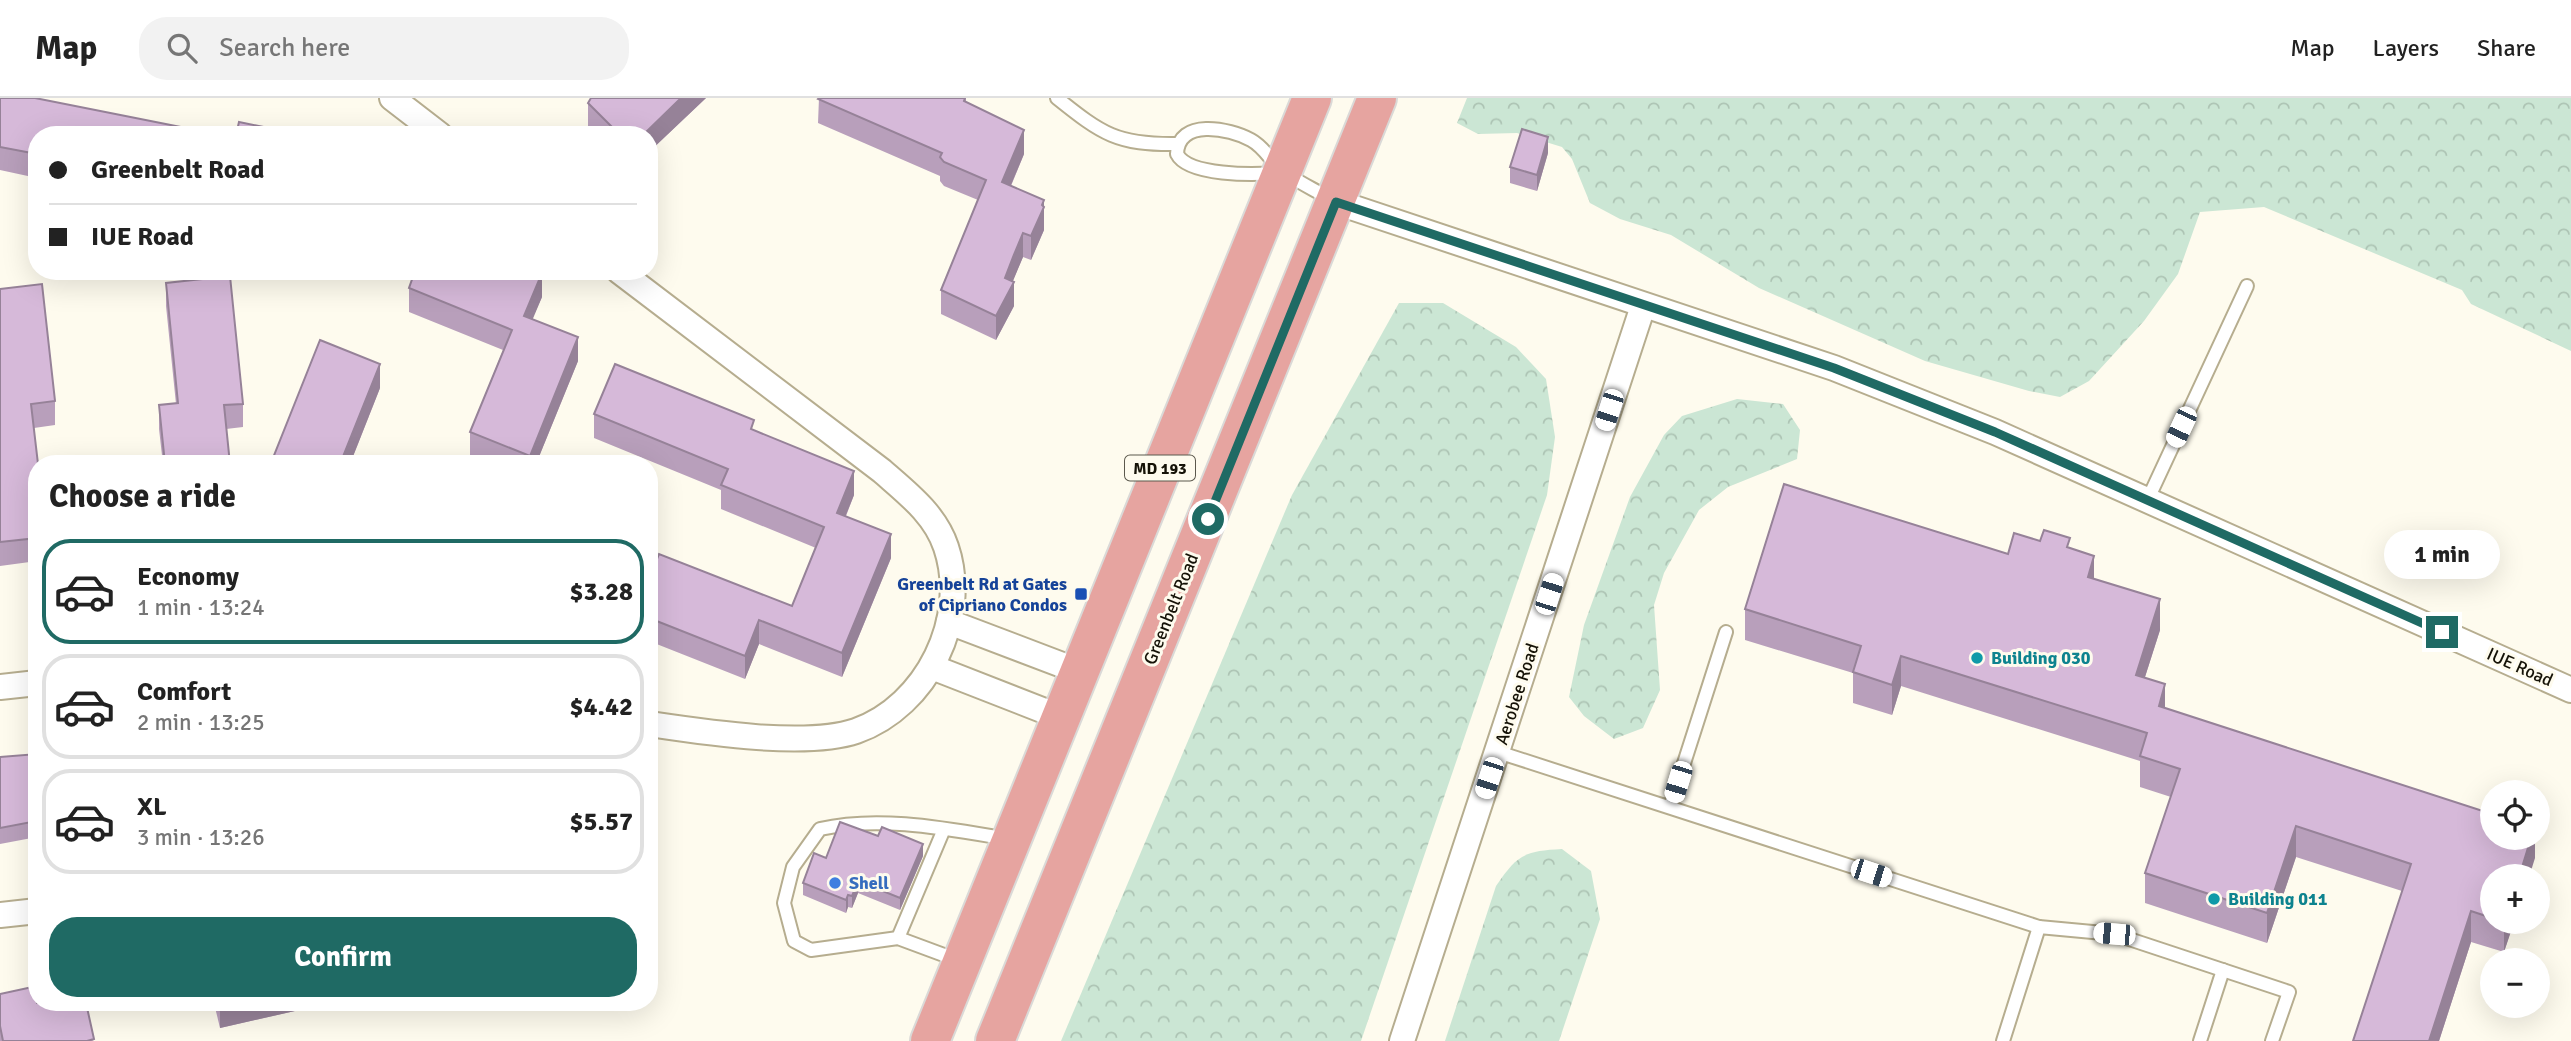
<!DOCTYPE html>
<html lang="en">
<head>
<meta charset="utf-8">
<style>
	:root { --surface:#fff; --page:#f2f2f2; --text:#222; --muted:#767676; --line:#e0e0e0; --accent:#1f6a64 }
	body { margin:0; font-family:Signika,sans-serif; background:var(--page); color:var(--text); height:100vh; display:flex; flex-direction:column; font-size:26px; white-space:nowrap }
	* { box-sizing:border-box; margin:0 }
	p { font-size:23px; color:var(--muted) }
	.icon { flex:none; width:38px; height:38px; fill:none; stroke:currentColor; stroke-width:2; stroke-linecap:round; stroke-linejoin:round }
	.map { position:relative; flex:1; overflow:hidden }
	.panel { position:absolute; left:28px; top:357px; width:630px; height:556px; display:flex; flex-direction:column; background:var(--surface); border-radius:28px; box-shadow:0 7px 28px #0002 }
	.panel>* { flex:none }
	.banner { position:absolute; left:28px; top:28px; width:630px; height:154px; border-radius:28px; box-shadow:0 7px 28px #0002; display:grid; align-content:center; height:154px; padding:0 21px; background:var(--surface) }
	.buttons { position:absolute; left:2480px; top:682px; display:grid; gap:14px }
	.buttons a { display:grid; place-items:center; width:70px; height:70px; border-radius:50%; background:var(--surface); box-shadow:0 7px 28px #0002; font-size:35px }
	.end { position:absolute; width:32px; height:32px; margin:-16px; border:9px solid #1f6a64; background:#fff; box-shadow:0 0 0 4px #fff }
	.from { border-radius:50% }
	.bubble { position:absolute; height:49px; border-radius:24px; background:var(--surface); box-shadow:0 7px 28px #0002; font-size:23px; font-weight:700; line-height:49px; text-align:center }
	.car { position:absolute; width:21px; height:42px; margin:-21px -10px; border-radius:9px; box-shadow:0 0 5px 2px #0007; background:linear-gradient(#fff 24%,#345 0 40%,#fff 0 76%,#345 0 86%,#fff 0) }
	.banner b { display:flex; align-items:center; gap:24px; height:66px; font-size:26px }
	.banner b+b { border-top:2px solid var(--line) }
	.banner i { width:18px; height:18px; background:var(--text) }
	ul { padding:0; list-style:none }
	li { display:flex; align-items:center; gap:21px; height:105px; margin:0 14px 10px; padding:0 7px; border:4px solid var(--line); border-radius:28px }
	li div { flex:1 }
	li b { display:block; font-size:26px }
	li em { font-style:normal; font-weight:700 }
	li.selected { border-color:var(--accent) }
	li>.icon { width:63px; height:63px; stroke-width:1.5 }
	h2 { padding:0 21px; font-size:32px; line-height:84px }
	.action { display:flex; gap:14px; margin-top:auto; padding:14px 21px }
	.action a { flex:1; height:80px; border-radius:28px; background:var(--accent); color:#fff; font-size:28px; font-weight:700; line-height:80px; text-align:center }
	header { display:flex; align-items:center; gap:42px; box-sizing:border-box; height:98px; padding:0 35px; background:var(--surface); border-bottom:2px solid var(--line) }
	header strong { font-size:33px }
	nav { display:flex; gap:38px; margin-inline-start:auto; font-size:24px }
	.search { width:490px; height:63px; background:var(--page); display:flex; align-items:center; gap:18px; box-sizing:border-box; padding:0 24px; border-radius:28px; color:var(--muted); font-size:26px }
	.map>svg:first-child { display:block }
	.forest { fill:url(#forest-crowns) }
	.lines { fill:none; stroke-linecap:round; stroke-linejoin:round }
	.lane-casing { stroke:#b6ad8f; stroke-width:16 }
	.street-casing { stroke:#b6ad8f; stroke-width:28 }
	.primary-casing { stroke:#dad9d7; stroke-width:42 }
	.lane { stroke:#fff; stroke-width:12 }
	.street { stroke:#fff; stroke-width:24 }
	.primary { stroke:#e6a4a0; stroke-width:38 }
	.wall { fill:#b89fbb }
	.shaded-wall { fill:#968298 }
	.building { fill:#d6b9d9; stroke:#968298; stroke-width:2 }
	.route { stroke:#1f6a64; stroke-width:9 }
	.transit-dot { fill:#1a4fb4; stroke:#fefbee; stroke-width:2.5 }
	.culture-dot { fill:#0f9aa8; stroke:#fefbee; stroke-width:2.5 }
	.shop-dot { fill:#3f7fe0; stroke:#fefbee; stroke-width:2.5 }
	.labels { text-anchor:middle; stroke-width:6; stroke-linejoin:round; paint-order:stroke }
	.shield { fill:#fefbee; stroke:#5b584c; stroke-width:2 }
	.shield-label { font-size:16px; font-weight:bold; fill:#151207 }
	.transit-label { font-size:18px; font-weight:bold; fill:#164399; stroke:#fefbee; text-anchor:end }
	.street-label { font-size:18px; fill:#151207; stroke:#fefbee }
	.culture-label { font-size:18px; font-weight:bold; fill:#0d838f; stroke:#fefbee; text-anchor:start }
	.shop-label { font-size:18px; font-weight:bold; fill:#366cbe; stroke:#fefbee; text-anchor:start }
</style>
</head>
<body>
<header>
<strong>Map</strong>
<div class="search"><svg class="icon" aria-label="search" viewBox="0 0 24 24"><circle cx="10" cy="10" r="6"/><path d="M15 15l6 6"/></svg>Search here</div>
<nav><a>Map</a><a>Layers</a><a>Share</a></nav>
</header>
<div class="map">
<svg width="2571" height="943" viewBox="0 0 2571 943">
	<defs>
		<pattern id="forest-crowns" width="20" height="18" patternUnits="userSpaceOnUse" patternTransform="scale(1.75)"><rect width="20" height="18" fill="#cbe6d4"/><path d="M2 6a3 3 0 1 1 6 0M12 15a3 3 0 1 1 6 0" fill="none" stroke="#adc4b4"/></pattern>
	</defs>
	<rect width="100%" height="100%" fill="#fefbee"/>
	<g class="forest">
		<path d="M1467 0H2571V253L2471 206 2462 192 2264 109 2200 114 2178 176 2144 223 2089 283 2060 299 2029 293 1925 263 1759 190 1671 137 1620 121 1590 105 1572 61 1562 49 1517 35 1478 36 1457 25Z"/>
		<path d="M1399 205H1443L1516 249 1546 281 1555 339 1547 397 1361 943H1061L1292 397Z"/>
		<path d="M1737 301 1783 306 1800 332 1797 361 1728 389 1699 412 1664 475 1654 507 1660 592 1643 630 1614 641 1584 618 1569 599 1584 527 1630 399 1664 337 1682 318Z"/>
		<path d="M1562 751 1591 773 1600 821 1559 943H1445L1496 788C1517 757 1524 753 1562 751Z"/>
	</g>
	<g class="lines">
		<g class="lane-casing">
			<g id="lane">
				<path d="M1057 0C1102 36 1117 47 1177 46"/>
				<path d="M1276 75C1254 77 1188 78 1177 56 1178 20 1229 30 1251 42 1266 50 1272 66 1285 75 1300 85 1317 93 1332 102"/>
				<path d="M2148 401 2247 188"/>
				<path d="M1498 654 2039 829"/>
				<path d="M1670 709 1726 534"/>
				<path d="M898 840 944 731"/>
				<path d="M960 863 898 840 811 852 794 843 784 805 793 769 820 731C880 717 948 731 1008 741"/>
				<path d="M2003 943 2039 829 2114 836 2289 894 2272 943"/>
				<path d="M2200 943 2223 872"/>
			</g>
		</g>
		<g class="street-casing">
			<g id="street">
				<path d="M392 0 440 37"/>
				<path d="M1336 104 1834 270 1995 334 2571 592"/>
				<path d="M619 173 882 373C907 395 935 416 946 449 970 520 927 608 856 633 806 650 703 634 649 626"/>
				<path d="M949 524 1078 573"/>
				<path d="M932 569 1060 619"/>
				<path d="M0 589 37 585"/>
				<path d="M0 817 37 813"/>
				<path d="M1402 943 1643 208"/>
			</g>
		</g>
		<g class="primary-casing">
			<g id="primary">
				<path d="M930 943 1312 0"/>
				<path d="M995 943 1377 0"/>
			</g>
		</g>
		<use href="#lane" class="lane"/>
		<use href="#street" class="street"/>
		<use href="#primary" class="primary"/>
	</g>
	<g class="wall">
		<path d="M0 0 37 37V80L0 72Z"/>
		<path d="M706 0 649 54V37H596L588 29V5Z"/>
		<path d="M819 0H966V4L1024 56 1011 88 1044 102V132L1031 162 1023 159 1013 182 1014 208 996 242 941 216V192L978 102 944 88 940 83V78L818 25Z"/>
		<path d="M1548 55 1537 93 1510 85V69Z"/>
		<path d="M166 185 243 306V329L226 331 230 366H163L159 331V307L176 306 166 208Z"/>
		<path d="M409 190 542 199 532 221 578 263 536 366H491L470 358V334L503 252 409 214Z"/>
		<path d="M0 191 55 303V327L34 330 37 366V463L0 468Z"/>
		<path d="M380 290 350 366H273V360Z"/>
		<path d="M594 316 754 332 854 397 846 418 891 460 842 579 759 546 745 581 649 543V472L792 508 816 450 721 411V392L594 340Z"/>
		<path d="M2040 443 2070 450 2094 481 2160 532 2145 579 2165 610 2535 740V760L2492 779V824H2514L2504 854 2471 844 2439 943H2353L2402 793 2296 759 2267 845 2145 805V775L2171 699 2140 689V663L1901 588 1892 617 1853 605V575L1745 542V511L2008 456Z"/>
		<path d="M37 656V739L0 746V659Z"/>
		<path d="M923 758 900 812 858 795 852 810 848 809 846 815 803 797V785L826 760Z"/>
		<path d="M0 896 94 943H0Z"/>
		<path d="M214 905H330L220 930Z"/>
	</g>
	<g class="shaded-wall">
		<path d="M681 0H706L649 54V37H643Z"/>
		<path d="M1024 32V56L1002 108V84Z"/>
		<path d="M1548 39V55L1537 93V77Z"/>
		<path d="M1044 102V132L1031 162V138Z"/>
		<path d="M1023 135V159L1008 195 1014 184V208L996 242V218L1005 180Z"/>
		<path d="M542 175V199L524 242V218Z"/>
		<path d="M578 239V263L536 366H530V358Z"/>
		<path d="M380 266V290L350 366H340Z"/>
		<path d="M854 373V397L837 439V415Z"/>
		<path d="M891 436V460L842 579V555Z"/>
		<path d="M2094 458V488L2088 479Z"/>
		<path d="M2160 501V532L2136 607V577Z"/>
		<path d="M759 522V546L745 581V558Z"/>
		<path d="M1901 558V588L1892 617V587Z"/>
		<path d="M2165 586V616L2159 608Z"/>
		<path d="M2296 728V759L2267 845V815Z"/>
		<path d="M2531 740H2535V760L2529 779H2519Z"/>
		<path d="M923 746V758L900 812V800Z"/>
		<path d="M858 783V795L852 810V798Z"/>
		<path d="M848 797V809L846 815V802Z"/>
		<path d="M2471 813V844L2439 943H2429Z"/>
		<path d="M2504 824H2514L2504 854Z"/>
		<path d="M252 905H330L220 930V912Z"/>
	</g>
	<g class="building">
		<path d="M0 0H35L221 37H37V56L0 49Z"/>
		<path d="M591 0H681L643 37H620L588 5Z"/>
		<path d="M819 0H965L964 3 1024 32 1002 84 1044 102 1042 107 1044 109 1031 138 1023 135 1013 159 1005 180 1014 184 996 218 941 192 986 82 944 64 940 59 942 55 818 1Z"/>
		<path d="M239 24 303 37H236Z"/>
		<path d="M1522 31 1548 39 1537 77 1510 69Z"/>
		<path d="M415 173H538L542 175 524 218 578 239 530 358 470 334 512 232 409 190Z"/>
		<path d="M230 178 243 306 224 307 230 366H165L159 307 178 305 166 185Z"/>
		<path d="M42 186 55 303 31 306 38 366H37V440L0 444V191Z"/>
		<path d="M320 242 380 266 340 366H288L273 360Z"/>
		<path d="M615 266 754 322 751 331 854 373 837 415 891 436 842 555 759 522 745 558 649 520V472L652 473 659 456 792 508 824 429 721 387 728 371 594 316Z"/>
		<path d="M1784 386 2008 456 2014 435 2040 443 2044 432 2070 440 2067 449 2094 458 2088 479 2160 501 2136 577 2165 586 2159 608 2492 716V740H2531L2519 779H2492V820L2471 813 2429 943H2353L2411 766 2296 728 2267 815 2145 775 2180 671 2140 658 2147 635 1901 558 1892 587 1853 574 1861 548 1745 511Z"/>
		<path d="M37 656V723L0 730V659Z"/>
		<path d="M840 724 878 738 882 729 923 746 900 800 858 783 852 798 848 797 846 802 803 785 814 755 826 760Z"/>
		<path d="M37 888V905H86L94 941 87 943H3L0 928V896Z"/>
		<path d="M218 905H252L220 912Z"/>
	</g>
	<g class="lines">
		<path class="route" d="M1208 421 1336 104 1834 270 1995 334 2442 534"/>
	</g>
	<rect class="transit-dot" x="1074" y="489" width="14" height="14" rx="3.5"/>
	<g class="culture-dot">
		<circle cx="1977" cy="560" r="7"/>
		<circle cx="2214" cy="801" r="7"/>
	</g>
	<circle class="shop-dot" cx="835" cy="785" r="7"/>
	<g class="labels">
		<rect class="shield" x="1125" y="357.5" width="70" height="25" rx="5"/>
		<g class="shield-label">
			<text x="1160" y="376">MD 193</text>
		</g>
		<g class="transit-label">
			<text x="1067" y="492">Greenbelt Rd at Gates<tspan x="1067" dy="21">of Cipriano Condos</tspan></text>
		</g>
		<g class="street-label">
			<text transform="translate(1171 511) rotate(-68)" y="6">Greenbelt Road</text>
			<text transform="translate(2520 569) rotate(24)" y="6">IUE Road</text>
			<text transform="translate(1517 596) rotate(-72)" y="6">Aerobee Road</text>
		</g>
		<g class="culture-label">
			<text x="1991" y="566">Building 030</text>
			<text x="2228" y="807">Building 011</text>
		</g>
		<g class="shop-label">
			<text x="849" y="791">Shell</text>
		</g>
	</g>
</svg>
<div class="buttons">
<a><svg class="icon" aria-label="locate" viewBox="0 0 24 24"><circle cx="12" cy="12" r="6"/><path d="M12 2v4M12 18v4M2 12h4M18 12h4"/></svg></a>
<a>+</a>
<a>−</a>
</div>
<i class="end from" style="left:1208px;top:421px"></i>
<i class="end" style="left:2442px;top:534px"></i>
<div class="bubble" style="left:2384px;top:432px;width:116px">1 min</div>
<i class="car" style="left:1609px;top:312px;rotate:198deg"></i>
<i class="car" style="left:2181px;top:329px;rotate:205deg"></i>
<i class="car" style="left:1549px;top:496px;rotate:18deg"></i>
<i class="car" style="left:1489px;top:680px;rotate:198deg"></i>
<i class="car" style="left:1678px;top:684px;rotate:197deg"></i>
<i class="car" style="left:1871px;top:775px;rotate:108deg"></i>
<i class="car" style="left:2114px;top:836px;rotate:275deg"></i>
<div class="banner">
<b><i class="from"></i>Greenbelt Road</b>
<b><i></i>IUE Road</b>
</div>
<section class="panel">
<h2>Choose a ride</h2>
<ul>
<li class="selected"><svg class="icon" aria-label="car" viewBox="0 0 24 24"><path d="M5 17H2v-5l4-1 3-4h7l3 4 3 1v5h-3M9 17h6M6 11h13"/><circle cx="7" cy="17" r="2"/><circle cx="17" cy="17" r="2"/></svg><div><b>Economy</b><p>1 min · 13:24</p></div><em>$3.28</em></li>
<li><svg class="icon" aria-label="car" viewBox="0 0 24 24"><path d="M5 17H2v-5l4-1 3-4h7l3 4 3 1v5h-3M9 17h6M6 11h13"/><circle cx="7" cy="17" r="2"/><circle cx="17" cy="17" r="2"/></svg><div><b>Comfort</b><p>2 min · 13:25</p></div><em>$4.42</em></li>
<li><svg class="icon" aria-label="car" viewBox="0 0 24 24"><path d="M5 17H2v-5l4-1 3-4h7l3 4 3 1v5h-3M9 17h6M6 11h13"/><circle cx="7" cy="17" r="2"/><circle cx="17" cy="17" r="2"/></svg><div><b>XL</b><p>3 min · 13:26</p></div><em>$5.57</em></li>
</ul>
<div class="action"><a>Confirm</a></div>
</section>
</div>
</body>
</html>
